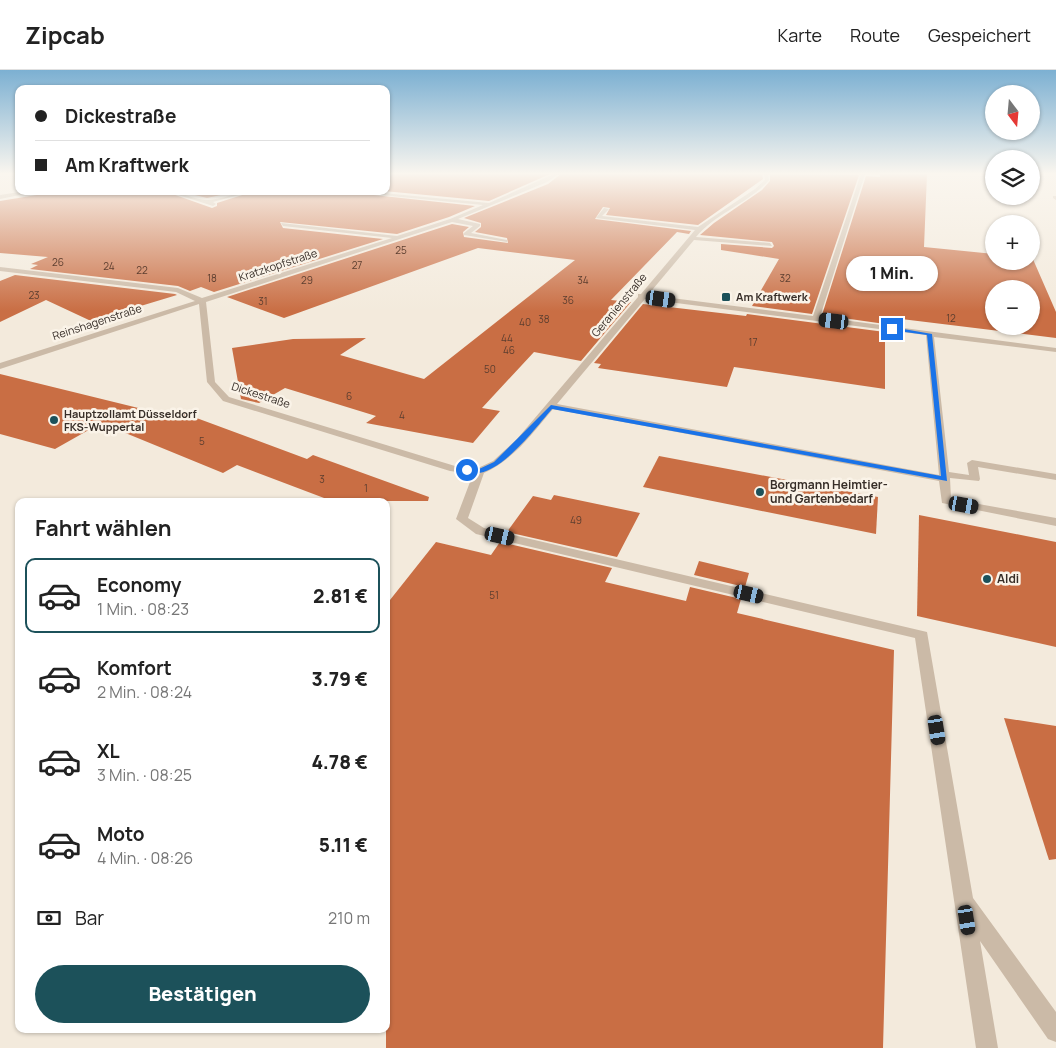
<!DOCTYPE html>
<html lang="de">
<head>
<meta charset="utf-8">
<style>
	:root { --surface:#fff; --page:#f2f2f2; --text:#222; --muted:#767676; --line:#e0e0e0; --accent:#1c515a }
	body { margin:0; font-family:Manrope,sans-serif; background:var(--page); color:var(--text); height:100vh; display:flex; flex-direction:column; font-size:19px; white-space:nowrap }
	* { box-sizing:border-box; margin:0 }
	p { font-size:16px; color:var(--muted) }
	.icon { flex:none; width:28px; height:28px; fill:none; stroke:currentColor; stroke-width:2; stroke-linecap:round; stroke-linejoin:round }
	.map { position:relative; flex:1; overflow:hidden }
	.drawer { position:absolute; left:15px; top:428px; width:375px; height:535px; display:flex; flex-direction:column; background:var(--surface); border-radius:10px; box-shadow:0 1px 4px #0004 }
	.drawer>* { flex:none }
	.hud { position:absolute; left:15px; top:15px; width:375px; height:110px; border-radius:10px; box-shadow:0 1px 4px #0004; display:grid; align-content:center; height:110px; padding:0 20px; background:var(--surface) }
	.needle { width:32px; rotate:164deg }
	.controls { position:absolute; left:985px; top:15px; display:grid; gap:10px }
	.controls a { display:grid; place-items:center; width:55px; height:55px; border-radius:50%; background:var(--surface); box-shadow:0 1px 4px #0004; font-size:25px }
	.end { position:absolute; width:22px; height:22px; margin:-11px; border:6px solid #1a73e8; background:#fff; box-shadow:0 0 0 2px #fff }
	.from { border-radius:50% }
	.bubble { position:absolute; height:35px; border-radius:18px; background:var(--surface); box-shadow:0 1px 4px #0004; font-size:16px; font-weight:800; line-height:35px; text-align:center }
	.car { position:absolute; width:15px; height:30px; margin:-15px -8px; border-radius:6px; box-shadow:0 0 4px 1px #0007; background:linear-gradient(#222 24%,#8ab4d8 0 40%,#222 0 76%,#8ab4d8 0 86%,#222 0) }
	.hud b { display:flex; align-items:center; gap:18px; height:48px; font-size:19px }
	.hud b+b { border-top:1px solid var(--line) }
	.hud i { width:12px; height:12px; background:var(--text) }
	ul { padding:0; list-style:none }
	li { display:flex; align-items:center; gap:15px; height:75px; margin:0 10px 8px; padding:0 10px; border:2px solid transparent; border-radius:10px }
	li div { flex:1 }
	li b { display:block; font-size:19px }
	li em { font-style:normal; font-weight:800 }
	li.on { border-color:var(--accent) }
	li>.icon { width:45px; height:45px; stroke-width:1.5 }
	h2 { padding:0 20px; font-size:22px; line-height:60px }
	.pay { display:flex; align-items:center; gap:12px; height:55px; padding:0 20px; font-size:19px }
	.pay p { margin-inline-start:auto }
	.primary-button { display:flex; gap:10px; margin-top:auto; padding:10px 20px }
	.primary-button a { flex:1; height:58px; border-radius:30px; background:var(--accent); color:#fff; font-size:20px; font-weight:800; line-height:58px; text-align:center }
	header { display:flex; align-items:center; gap:30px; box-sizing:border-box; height:70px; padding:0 25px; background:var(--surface); border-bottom:1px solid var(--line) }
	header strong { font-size:24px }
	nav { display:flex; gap:28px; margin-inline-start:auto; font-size:18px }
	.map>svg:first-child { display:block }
	.building { fill:#c96e44; fill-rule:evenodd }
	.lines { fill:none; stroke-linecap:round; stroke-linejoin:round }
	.minor { fill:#cbbaa7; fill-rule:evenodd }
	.route { fill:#1a73e8 }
	.poi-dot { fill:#1c515a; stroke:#faf3e8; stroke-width:2 }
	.labels { text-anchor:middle; stroke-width:5; stroke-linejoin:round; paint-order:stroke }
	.number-label { font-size:10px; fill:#5c3e2f }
	.far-street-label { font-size:11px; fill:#372e28; stroke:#faf3e8 }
	.far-poi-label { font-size:11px; font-weight:bold; fill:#372e28; stroke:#faf3e8; text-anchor:start }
	.poi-label { font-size:12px; font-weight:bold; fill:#372e28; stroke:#faf3e8; text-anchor:start }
</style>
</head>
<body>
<header>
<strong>Zipcab</strong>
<nav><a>Karte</a><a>Route</a><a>Gespeichert</a></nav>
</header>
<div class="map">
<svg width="1056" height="978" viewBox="0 0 1056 978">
	<rect width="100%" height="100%" fill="#f3eadc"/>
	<g class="building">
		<path d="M386 104H550L489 131 384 121H386Z"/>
		<path d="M561 104H762L763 109 698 155 606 145 610 138 603 137 595 149 691 161 689 164 677 162 611 230 631 232 581 291 534 282 482 338 500 341 473 373 366 353 376 346 285 318 259 333 241 329 232 278 293 269 366 268 340 285 424 309 575 190 478 178 284 248 227 227 452 154 469 157 463 162 464 167 508 173 507 168 475 162 481 157V153L464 148 548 114Z"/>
		<path d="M770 104 859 105 812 244 752 236 779 189 721 180V174L772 178 774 176 772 172 700 165 714 153 762 120 770 111Z"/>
		<path d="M880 104H927L924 177 994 184V191H1031L1032 187 1056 242V268L885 247V254L822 245 866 106 880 107ZM994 219H1031V256H994Z"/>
		<path d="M61 121H164L212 138 217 136V133L255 121H337L475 136 449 147 397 164 280 152 283 158 383 169 214 222 201 217 190 221 178 216 30 199 38 195 31 194 48 187 0 183V131Z"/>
		<path d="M179 121H239L207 128Z"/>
		<path d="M15 205 175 224 177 225 91 251 46 230 0 252V211Z"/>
		<path d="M643 234 746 246 747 244 885 262V319L734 297 727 317 598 298 601 294 594 293Z"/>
		<path d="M0 304 175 347 183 343 307 389 313 385 429 427 428 431H332L237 395 223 403 101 353 55 379 0 364Z"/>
		<path d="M659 386 878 427 876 464 643 417Z"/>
		<path d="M554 425 640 443 617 487 507 462 533 426 551 430Z"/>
		<path d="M919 445 1056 472V577L917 546Z"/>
		<path d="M436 472 491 485 500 472 612 498 605 512 686 531 690 517 741 529 737 543 894 580 883 978H386V535Z"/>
		<path d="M699 491 749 503 745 517 694 505Z"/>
		<path d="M1004 648 1056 656V789L1049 790Z"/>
	</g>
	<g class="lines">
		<g class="minor">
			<path d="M554 104H559L547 112 458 149 480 154V156L471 163 507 170V172L464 165V163L473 156 452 152 206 232 215 312 229 327 455 396 478 398 493 391 517 369 638 227V224H641L695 160 596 148 604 138 609 139 602 146 698 157 755 119 765 110 764 104H768L769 110C749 133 716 143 696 167L770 173 772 176 694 170 648 225 813 246 861 104H865L820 247 1056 278V282L934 267 949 402 969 405 967 393 972 390 1056 404V410L978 397 980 409 979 411 950 408 951 429 1056 448V456L942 433 939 411 553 339C532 364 514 389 484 403L468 448 484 458 927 562 973 828 1056 942V972L1048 969 980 871 998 978H976L915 568 476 464 456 449 473 404 450 401 223 331 207 312 199 234 0 299V293L195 231 176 222 0 201V197L178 218 202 228 392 168 283 156 281 153 397 166 450 149 483 135 339 121H361L489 133ZM645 229 926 265 939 405 557 334Z"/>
			<path d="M26 121H39L0 129V125Z"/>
			<path d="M166 121C180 121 194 130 207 130 223 130 238 121 253 121L213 132 216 134 213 136Z"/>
			<path d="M1053 126H1056V130L1053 128Z"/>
		</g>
	</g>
	<linearGradient id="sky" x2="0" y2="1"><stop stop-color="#7cb0d2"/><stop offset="0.43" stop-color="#faf6ef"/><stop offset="1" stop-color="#faf6ef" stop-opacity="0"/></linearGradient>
	<rect width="1056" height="241" fill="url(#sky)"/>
	<path class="route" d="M892 257 932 264 947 411 552 339C536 357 492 418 464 400L467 398 479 399 494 392 551 335 941 406 927 265 890 260Z"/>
	<g class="poi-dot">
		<rect x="721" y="222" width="10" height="10" rx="2.5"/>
		<circle cx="54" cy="350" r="5"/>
		<circle cx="760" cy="422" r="5"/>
		<circle cx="987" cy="509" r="5"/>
	</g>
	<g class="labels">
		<g class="number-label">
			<text x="401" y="184">25</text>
			<text x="58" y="196">26</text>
			<text x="357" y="199">27</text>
			<text x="109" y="200">24</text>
			<text x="142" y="204">22</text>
			<text x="212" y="212">18</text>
			<text x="785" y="212">32</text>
			<text x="307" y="214">29</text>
			<text x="583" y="214">34</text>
			<text x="34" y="229">23</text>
			<text x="568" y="234">36</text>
			<text x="263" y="235">31</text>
			<text x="951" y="252">12</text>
			<text x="544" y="253">38</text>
			<text x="525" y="256">40</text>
			<text x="507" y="272">44</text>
			<text x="753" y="276">17</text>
			<text x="509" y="284">46</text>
			<text x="490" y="303">50</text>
			<text x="349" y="330">6</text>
			<text x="402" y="349">4</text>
			<text x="202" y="375">5</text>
			<text x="322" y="413">3</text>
			<text x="366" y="422">1</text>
			<text x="576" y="454">49</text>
			<text x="494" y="529">51</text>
		</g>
		<g class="far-street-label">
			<text transform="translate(278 195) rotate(-18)" y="4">Kratzkopfstraße</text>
			<text transform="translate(619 235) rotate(-50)" y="4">Geranienstraße</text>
			<text transform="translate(97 252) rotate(-18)" y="4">Reinshagenstraße</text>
			<text transform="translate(261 325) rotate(18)" y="4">Dickestraße</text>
		</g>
		<g class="far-poi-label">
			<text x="736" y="231">Am Kraftwerk</text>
			<text x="64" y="348">Hauptzollamt Düsseldorf<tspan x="64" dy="13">FKS-Wuppertal</tspan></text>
		</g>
		<g class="poi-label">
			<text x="770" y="419">Borgmann Heimtier-<tspan x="770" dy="14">und Gartenbedarf</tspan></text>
			<text x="997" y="513">Aldi</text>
		</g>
	</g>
</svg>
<div class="controls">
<a><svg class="needle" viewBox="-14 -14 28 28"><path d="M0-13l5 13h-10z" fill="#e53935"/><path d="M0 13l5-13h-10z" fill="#767676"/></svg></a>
<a><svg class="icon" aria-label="layers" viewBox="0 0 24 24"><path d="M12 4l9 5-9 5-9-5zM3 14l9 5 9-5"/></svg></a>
<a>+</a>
<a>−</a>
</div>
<i class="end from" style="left:467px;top:400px"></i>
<i class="end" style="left:892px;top:259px"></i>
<div class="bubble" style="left:846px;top:186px;width:92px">1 Min.</div>
<i class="car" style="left:661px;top:229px;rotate:98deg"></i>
<i class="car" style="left:834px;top:251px;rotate:277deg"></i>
<i class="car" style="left:964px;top:435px;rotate:100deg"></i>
<i class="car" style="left:500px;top:466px;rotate:103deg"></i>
<i class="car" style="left:749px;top:524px;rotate:103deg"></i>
<i class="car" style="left:937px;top:660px;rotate:171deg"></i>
<i class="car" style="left:967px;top:850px;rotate:171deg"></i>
<div class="hud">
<b><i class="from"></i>Dickestraße</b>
<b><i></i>Am Kraftwerk</b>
</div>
<section class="drawer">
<h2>Fahrt wählen</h2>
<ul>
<li class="on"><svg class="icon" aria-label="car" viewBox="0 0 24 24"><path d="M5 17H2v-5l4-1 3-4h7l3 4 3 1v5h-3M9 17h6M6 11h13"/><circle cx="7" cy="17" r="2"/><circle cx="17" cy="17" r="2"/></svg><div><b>Economy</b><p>1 Min. · 08:23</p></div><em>2.81 €</em></li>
<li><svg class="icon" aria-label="car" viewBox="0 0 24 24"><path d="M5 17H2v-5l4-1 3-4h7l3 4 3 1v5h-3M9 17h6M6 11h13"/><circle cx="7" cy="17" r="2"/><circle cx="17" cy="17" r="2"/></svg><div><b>Komfort</b><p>2 Min. · 08:24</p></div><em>3.79 €</em></li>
<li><svg class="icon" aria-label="car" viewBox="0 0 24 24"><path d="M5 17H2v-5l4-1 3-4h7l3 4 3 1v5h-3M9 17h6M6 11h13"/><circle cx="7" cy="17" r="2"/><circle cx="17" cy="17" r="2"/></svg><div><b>XL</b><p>3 Min. · 08:25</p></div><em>4.78 €</em></li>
<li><svg class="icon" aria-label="car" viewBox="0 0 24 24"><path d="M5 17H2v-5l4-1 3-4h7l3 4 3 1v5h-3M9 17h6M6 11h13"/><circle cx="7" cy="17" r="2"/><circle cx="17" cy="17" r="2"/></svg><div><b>Moto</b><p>4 Min. · 08:26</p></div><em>5.11 €</em></li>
</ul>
<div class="pay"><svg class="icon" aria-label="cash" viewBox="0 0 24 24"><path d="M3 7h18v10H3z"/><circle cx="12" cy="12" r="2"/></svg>Bar<p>210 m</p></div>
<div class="primary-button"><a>Bestätigen</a></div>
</section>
</div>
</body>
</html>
